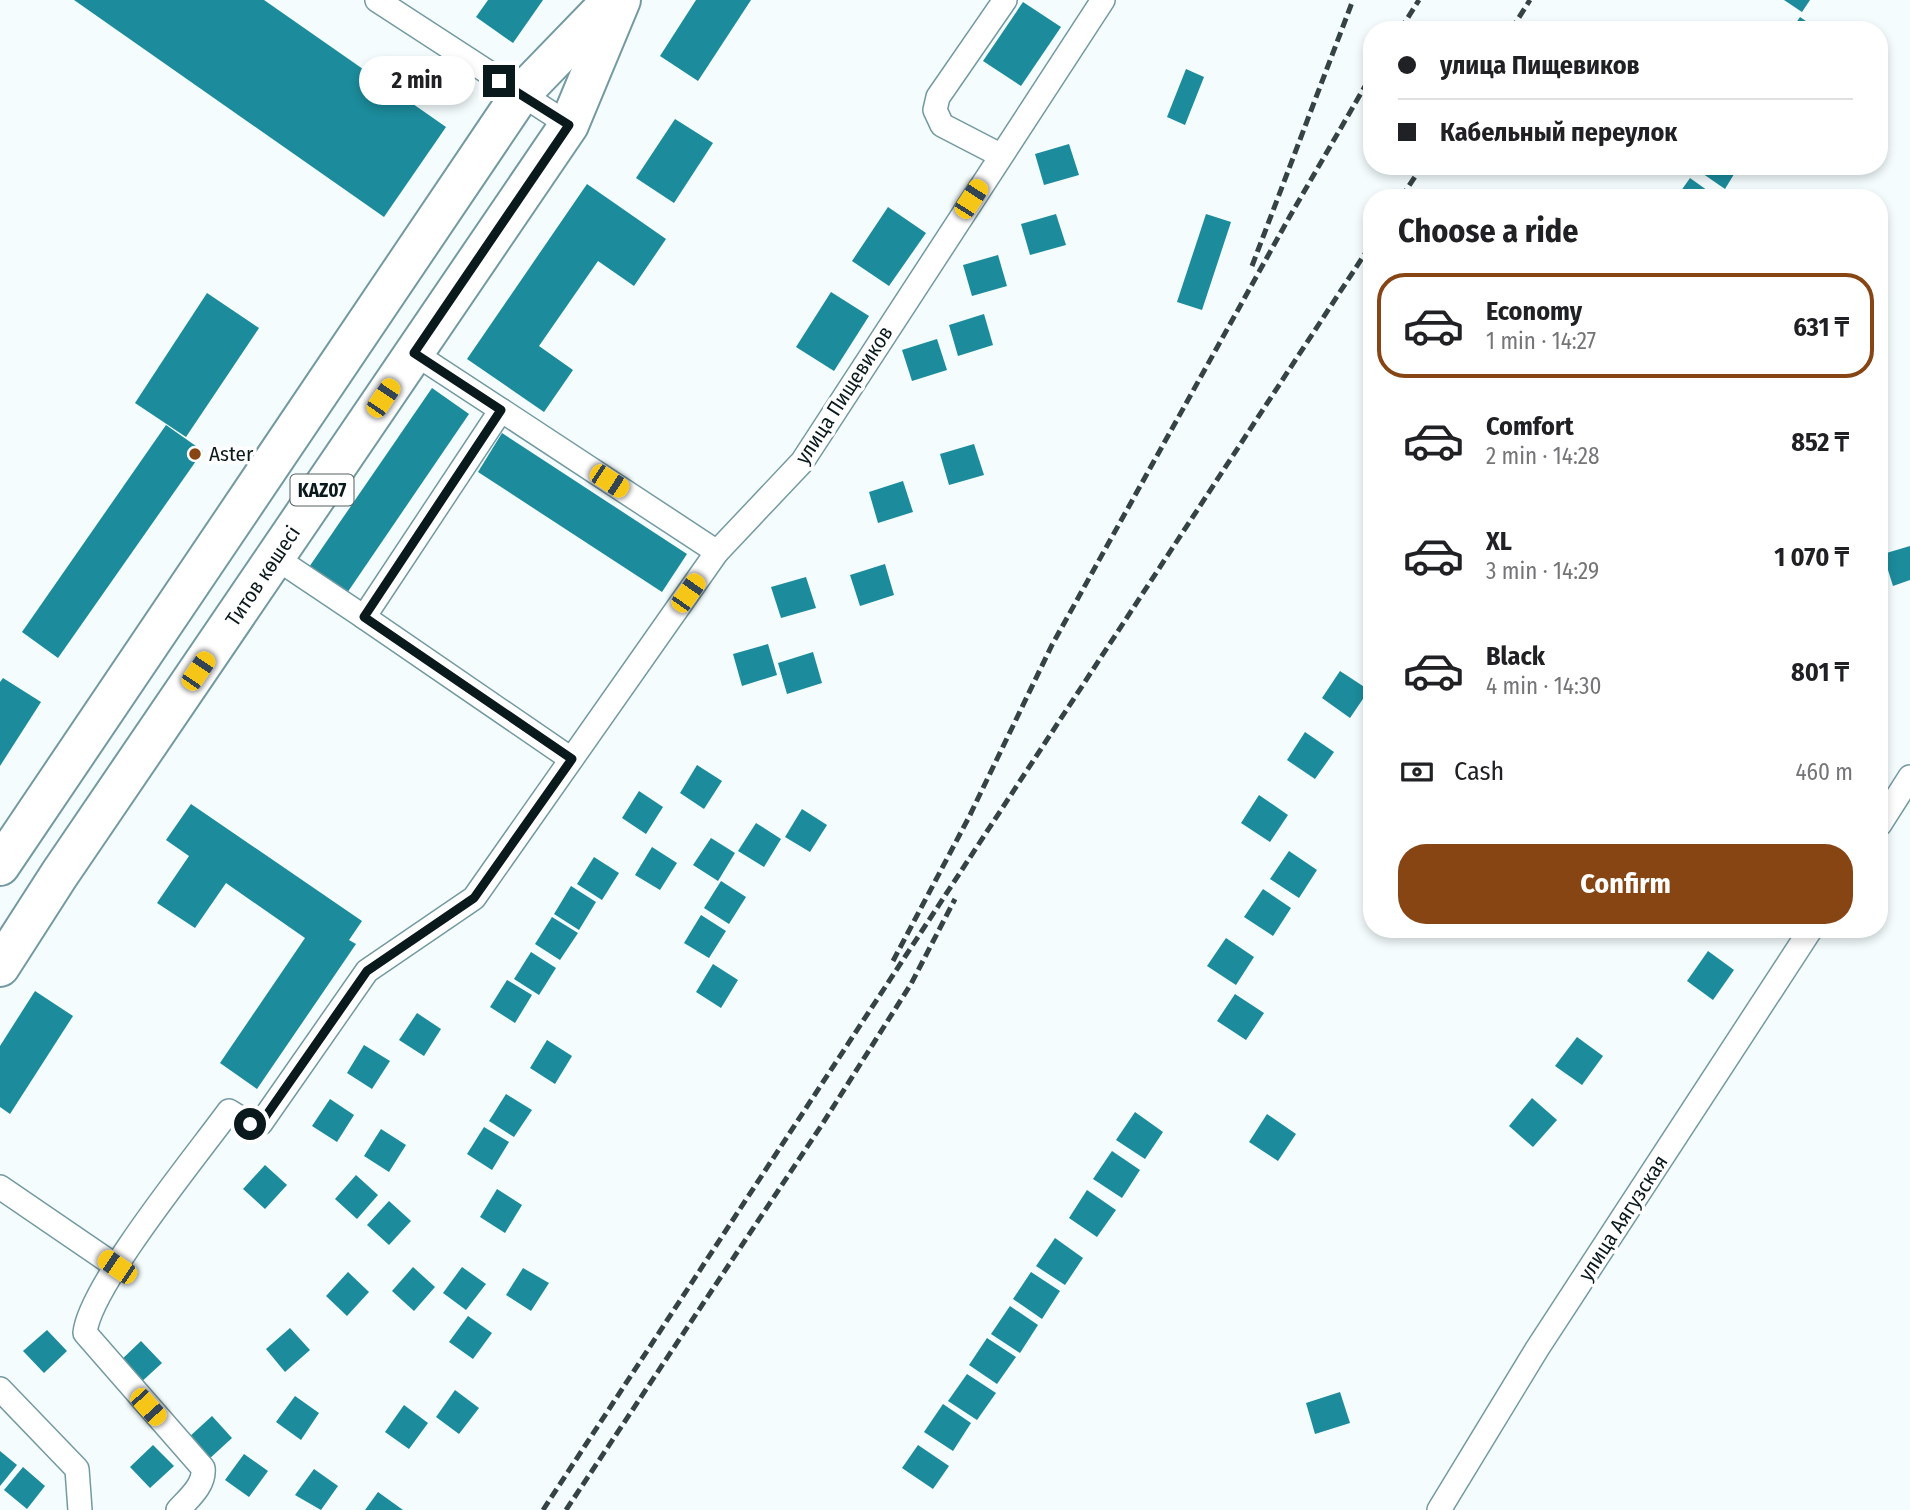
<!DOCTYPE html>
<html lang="en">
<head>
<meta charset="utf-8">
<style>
	:root { --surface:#fff; --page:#f6f6f6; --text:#202124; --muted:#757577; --line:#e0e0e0; --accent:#874514 }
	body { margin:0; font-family:"Fira Sans Condensed",sans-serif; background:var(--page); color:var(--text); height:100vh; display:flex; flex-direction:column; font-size:26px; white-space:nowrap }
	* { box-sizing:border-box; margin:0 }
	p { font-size:23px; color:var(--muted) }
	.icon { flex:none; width:38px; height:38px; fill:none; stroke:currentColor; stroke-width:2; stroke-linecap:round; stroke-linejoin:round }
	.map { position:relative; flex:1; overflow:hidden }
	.drawer { position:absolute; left:1363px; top:189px; width:525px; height:749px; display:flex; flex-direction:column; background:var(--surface); border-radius:28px; box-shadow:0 4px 10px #0003 }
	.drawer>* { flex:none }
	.banner { position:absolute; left:1363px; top:21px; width:525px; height:154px; border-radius:28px; box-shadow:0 4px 10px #0003; display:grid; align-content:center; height:154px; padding:0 35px; background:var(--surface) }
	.end { position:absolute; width:32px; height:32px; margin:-16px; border:9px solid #0a191c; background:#fff; box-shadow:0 0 0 4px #fff }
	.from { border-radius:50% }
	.bubble { position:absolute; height:49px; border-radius:24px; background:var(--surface); box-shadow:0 4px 10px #0003; font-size:23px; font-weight:700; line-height:49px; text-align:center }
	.car { position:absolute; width:21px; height:42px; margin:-21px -10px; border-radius:9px; box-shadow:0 0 5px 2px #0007; background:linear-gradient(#f5c518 24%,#345 0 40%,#f5c518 0 76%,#345 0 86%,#f5c518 0) }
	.banner b { display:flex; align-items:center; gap:24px; height:66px; font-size:26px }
	.banner b+b { border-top:2px solid var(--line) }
	.banner i { width:18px; height:18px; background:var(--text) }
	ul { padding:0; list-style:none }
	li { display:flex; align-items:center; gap:21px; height:105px; margin:0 14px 10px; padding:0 21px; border:4px solid transparent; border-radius:28px }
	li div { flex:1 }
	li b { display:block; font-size:26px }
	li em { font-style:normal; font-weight:700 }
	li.current { border-color:var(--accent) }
	li>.icon { width:63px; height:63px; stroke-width:1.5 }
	h2 { padding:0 35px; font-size:32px; line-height:84px }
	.pay { display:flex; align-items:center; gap:18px; height:77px; padding:0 35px; font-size:26px }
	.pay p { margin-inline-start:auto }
	.primary-button { display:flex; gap:14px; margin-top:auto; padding:14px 35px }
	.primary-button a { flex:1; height:80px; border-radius:28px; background:var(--accent); color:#fff; font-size:28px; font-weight:700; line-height:80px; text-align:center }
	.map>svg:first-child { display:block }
	.building { fill:#1c8b9b }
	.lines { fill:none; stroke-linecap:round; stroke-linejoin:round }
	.street-casing { stroke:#749aa1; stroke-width:26 }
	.highway-casing { stroke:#749aa1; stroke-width:42 }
	.street { stroke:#fff; stroke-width:23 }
	.highway { stroke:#fff; stroke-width:38 }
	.rail { stroke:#354346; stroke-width:5; stroke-dasharray:10 5; stroke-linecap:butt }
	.route { stroke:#0a191c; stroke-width:9 }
	.poi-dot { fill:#874514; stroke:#fff; stroke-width:2.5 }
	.labels { text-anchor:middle; stroke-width:7; stroke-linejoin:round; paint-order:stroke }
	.shield { fill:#fff; stroke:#545e60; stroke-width:2 }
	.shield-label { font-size:19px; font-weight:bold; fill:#0a191c }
	.street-label { font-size:21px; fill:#0a191c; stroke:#fff }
	.poi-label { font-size:21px; fill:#0a191c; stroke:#fff; text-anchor:start }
</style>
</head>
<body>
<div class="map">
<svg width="1910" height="1510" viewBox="0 0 1910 1510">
	<rect width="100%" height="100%" fill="#f4fcfd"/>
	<g class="building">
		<path d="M74 0H264L446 127 384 217Z"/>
		<path d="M488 0H543L513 43 476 17Z"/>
		<path d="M696 0H751L698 81 660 56Z"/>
		<path d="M1784 0H1810L1802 12Z"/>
		<path d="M1023 2 1061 27 1021 86 983 61Z"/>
		<path d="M1800 17 1819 30H1791Z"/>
		<path d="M1186 69 1204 77 1185 125 1167 117Z"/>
		<path d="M675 119 713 143 674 203 636 178Z"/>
		<path d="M1069 144 1079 175 1044 185 1035 154Z"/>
		<path d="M1698 166H1739L1725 189 1696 169Z"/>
		<path d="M1690 178 1718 198H1676Z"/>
		<path d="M587 184 666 239 634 286 598 261 539 346 573 370 544 412 467 359Z"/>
		<path d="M888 207 926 233 889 286 852 261Z"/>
		<path d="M1056 214 1066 245 1030 255 1021 224Z"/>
		<path d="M1206 214 1231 222 1202 310 1177 302Z"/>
		<path d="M998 255 1007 286 972 296 963 265Z"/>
		<path d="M831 292 869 316 834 371 796 347Z"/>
		<path d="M207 293 259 328 186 437 135 403Z"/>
		<path d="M984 314 993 345 958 356 949 325Z"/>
		<path d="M937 339 947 370 912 381 902 350Z"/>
		<path d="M432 388 469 414 345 596 307 570Z"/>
		<path d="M166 425 203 451 58 658 22 632Z"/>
		<path d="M502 433 687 554 662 592 478 472Z"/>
		<path d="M974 444 984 475 949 485 940 454Z"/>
		<path d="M903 481 913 512 878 523 869 492Z"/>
		<path d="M1910 546V580L1893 586 1883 554Z"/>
		<path d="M885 564 894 595 860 606 850 575Z"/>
		<path d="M806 577 816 608 781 618 771 587Z"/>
		<path d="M768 644 777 675 742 686 733 654Z"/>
		<path d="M813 652 822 683 787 694 778 663Z"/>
		<path d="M1372 654V672L1364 667Z"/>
		<path d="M1340 671 1369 690 1350 718 1322 698Z"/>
		<path d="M3 678 41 702 0 766V682Z"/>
		<path d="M1305 732 1334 752 1315 779 1287 760Z"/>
		<path d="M697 765 722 781 704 809 680 793Z"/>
		<path d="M639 791 663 807 646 834 622 818Z"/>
		<path d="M1259 795 1288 815 1270 842 1241 823Z"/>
		<path d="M191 804 362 921 349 940 356 944 257 1089 220 1063 305 938 226 883 195 928 157 903 189 856 166 840Z"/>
		<path d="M802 809 827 825 810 852 785 837Z"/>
		<path d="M756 823 781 839 764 867 738 851Z"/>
		<path d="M711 838 735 853 718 881 693 865Z"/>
		<path d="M652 847 677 863 660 890 635 875Z"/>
		<path d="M1289 851 1317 870 1299 898 1270 879Z"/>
		<path d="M594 857 619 873 602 900 577 884Z"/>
		<path d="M721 881 746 897 729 924 704 908Z"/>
		<path d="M571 886 596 902 579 930 554 914Z"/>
		<path d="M1263 889 1291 908 1273 936 1244 917Z"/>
		<path d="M701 915 726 931 709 958 684 943Z"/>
		<path d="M552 917 578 933 560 960 535 944Z"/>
		<path d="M1226 938 1254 957 1236 985 1207 966Z"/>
		<path d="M1708 951 1734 970 1713 1000 1687 981Z"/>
		<path d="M531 952 556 968 539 995 514 979Z"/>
		<path d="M713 964 738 980 721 1008 696 992Z"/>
		<path d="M507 980 532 995 515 1023 490 1007Z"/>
		<path d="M35 991 73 1016 10 1114 0 1107V1046Z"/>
		<path d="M1235 994 1264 1013 1246 1040 1217 1021Z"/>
		<path d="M417 1013 441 1029 424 1056 399 1040Z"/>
		<path d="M1577 1037 1603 1056 1582 1085 1555 1066Z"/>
		<path d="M547 1040 572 1056 555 1084 530 1068Z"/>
		<path d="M364 1045 390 1061 372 1089 347 1073Z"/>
		<path d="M506 1094 532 1110 514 1137 489 1121Z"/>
		<path d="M1532 1098 1557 1120 1533 1147 1509 1126Z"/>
		<path d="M330 1099 354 1115 337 1142 312 1126Z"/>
		<path d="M1135 1112 1163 1132 1145 1159 1116 1140Z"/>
		<path d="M1267 1114 1296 1134 1278 1161 1249 1142Z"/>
		<path d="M484 1127 509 1142 492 1170 467 1154Z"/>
		<path d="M381 1129 406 1145 389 1172 364 1156Z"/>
		<path d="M1112 1151 1140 1170 1122 1198 1093 1179Z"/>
		<path d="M265 1165 287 1185 265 1209 243 1189Z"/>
		<path d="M356 1175 378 1195 357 1219 335 1199Z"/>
		<path d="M497 1189 522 1205 505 1233 480 1217Z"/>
		<path d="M1087 1190 1116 1210 1097 1237 1069 1218Z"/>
		<path d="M389 1201 411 1221 389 1245 367 1225Z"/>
		<path d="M1055 1238 1083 1258 1065 1285 1036 1266Z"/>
		<path d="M413 1267 435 1287 414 1311 392 1291Z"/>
		<path d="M462 1267 486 1284 466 1310 443 1293Z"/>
		<path d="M523 1268 549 1283 531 1311 506 1295Z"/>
		<path d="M348 1272 369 1292 347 1316 326 1296Z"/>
		<path d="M1031 1272 1060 1291 1042 1319 1013 1299Z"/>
		<path d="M1010 1306 1038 1325 1020 1353 991 1334Z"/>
		<path d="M468 1316 492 1333 473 1359 449 1342Z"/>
		<path d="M290 1328 310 1350 285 1372 266 1349Z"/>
		<path d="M47 1330 67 1351 44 1373 23 1351Z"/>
		<path d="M987 1338 1016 1357 997 1384 969 1365Z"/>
		<path d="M141 1341 162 1363 138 1385 118 1363Z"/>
		<path d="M967 1374 996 1393 977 1420 948 1401Z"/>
		<path d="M455 1390 479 1408 459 1434 436 1417Z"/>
		<path d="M1340 1392 1350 1423 1315 1434 1306 1403Z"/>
		<path d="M295 1396 319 1413 301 1440 276 1422Z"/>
		<path d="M943 1404 971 1423 953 1451 924 1432Z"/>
		<path d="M404 1405 428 1423 409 1449 385 1432Z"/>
		<path d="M212 1416 232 1438 208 1460 188 1438Z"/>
		<path d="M153 1445 174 1466 150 1488 130 1467Z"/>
		<path d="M918 1445 949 1466 933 1489 902 1468Z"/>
		<path d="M0 1451 17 1465 0 1486Z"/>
		<path d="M244 1454 268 1471 249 1497 225 1480Z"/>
		<path d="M23 1467 45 1486 27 1509 4 1490Z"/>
		<path d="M314 1469 338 1486 321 1510 295 1495Z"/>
		<path d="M378 1492 403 1510H365Z"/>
	</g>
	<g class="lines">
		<g class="street-casing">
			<g id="street">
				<path d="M377 0 569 125"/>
				<path d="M1000 155 942 125 935 110 938 97 1005 0"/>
				<path d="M501 410 717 552"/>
				<path d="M276 558 364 617 501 410 414 353"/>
				<path d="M364 617 571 759"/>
				<path d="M1880 824 1910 777"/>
				<path d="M0 1187 117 1267"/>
				<path d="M0 1389 77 1469 80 1510"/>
				<path d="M178 1510C189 1498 205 1485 203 1468L85 1333C89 1287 197 1155 229 1111L250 1124 261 1123 367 971 474 898 717 552 802 462 1103 0"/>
				<path d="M1439 1510 1537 1349 1811 929"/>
			</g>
		</g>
		<g class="highway-casing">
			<g id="highway">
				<path d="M0 866 520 95 612 0"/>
				<path d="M0 967 59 875 569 125 621 0"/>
			</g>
		</g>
		<use href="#street" class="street"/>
		<use href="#highway" class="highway"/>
		<g class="rail">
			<path d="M1400 30 1419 0"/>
			<path d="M1511 30 1530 0"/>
			<path d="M1401 198 1422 166"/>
			<path d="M1252 266 1353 0"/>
			<path d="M893 961 969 817 1052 645 1290 216 1372 74"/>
			<path d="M543 1510 1372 243"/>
			<path d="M566 1510 823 1123 911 984 955 899"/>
		</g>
	</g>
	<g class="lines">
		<path class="route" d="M250 1124 261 1123 367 971 474 898 572 759 364 617 501 410 414 353 569 125 499 81"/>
	</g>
	<circle class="poi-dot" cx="195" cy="454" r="7"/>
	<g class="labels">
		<rect class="shield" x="290.5" y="474.5" width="63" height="31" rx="5"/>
		<g class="shield-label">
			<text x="322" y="497">KAZ07</text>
		</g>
		<g class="street-label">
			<text transform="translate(844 395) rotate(-57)" y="7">улица Пищевиков</text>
			<text transform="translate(263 576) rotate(-56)" y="7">Титов көшесі</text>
			<text transform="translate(1623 1218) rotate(-57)" y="7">улица Аягузская</text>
		</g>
		<g class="poi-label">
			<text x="209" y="461">Aster</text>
		</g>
	</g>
</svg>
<i class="end from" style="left:250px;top:1124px"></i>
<i class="end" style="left:499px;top:81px"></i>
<div class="bubble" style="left:359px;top:56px;width:116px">2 min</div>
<i class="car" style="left:971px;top:199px;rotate:33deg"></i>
<i class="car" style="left:383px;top:398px;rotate:34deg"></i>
<i class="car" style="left:609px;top:481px;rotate:123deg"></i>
<i class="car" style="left:688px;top:593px;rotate:35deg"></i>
<i class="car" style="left:198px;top:671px;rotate:34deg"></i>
<i class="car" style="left:117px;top:1267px;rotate:304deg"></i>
<i class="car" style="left:148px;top:1407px;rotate:138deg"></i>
<div class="banner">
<b><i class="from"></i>улица Пищевиков</b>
<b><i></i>Кабельный переулок</b>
</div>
<section class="drawer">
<h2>Choose a ride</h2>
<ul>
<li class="current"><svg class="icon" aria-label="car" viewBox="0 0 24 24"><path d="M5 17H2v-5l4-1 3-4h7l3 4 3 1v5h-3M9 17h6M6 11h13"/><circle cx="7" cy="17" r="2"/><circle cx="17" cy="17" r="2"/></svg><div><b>Economy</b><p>1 min · 14:27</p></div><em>631 ₸</em></li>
<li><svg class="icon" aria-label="car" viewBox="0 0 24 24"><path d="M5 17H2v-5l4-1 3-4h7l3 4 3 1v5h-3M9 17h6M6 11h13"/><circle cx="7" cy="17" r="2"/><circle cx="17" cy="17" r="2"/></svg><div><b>Comfort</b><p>2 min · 14:28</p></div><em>852 ₸</em></li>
<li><svg class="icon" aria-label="car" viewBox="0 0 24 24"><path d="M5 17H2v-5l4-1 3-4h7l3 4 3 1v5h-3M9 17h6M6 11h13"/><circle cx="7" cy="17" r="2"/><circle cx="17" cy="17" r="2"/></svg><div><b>XL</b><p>3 min · 14:29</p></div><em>1 070 ₸</em></li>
<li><svg class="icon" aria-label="car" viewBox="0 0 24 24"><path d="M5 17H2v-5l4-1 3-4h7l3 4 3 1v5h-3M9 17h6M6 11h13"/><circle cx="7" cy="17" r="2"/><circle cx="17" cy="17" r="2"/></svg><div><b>Black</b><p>4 min · 14:30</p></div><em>801 ₸</em></li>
</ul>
<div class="pay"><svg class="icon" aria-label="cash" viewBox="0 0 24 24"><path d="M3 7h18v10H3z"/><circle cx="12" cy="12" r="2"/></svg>Cash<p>460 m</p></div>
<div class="primary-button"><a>Confirm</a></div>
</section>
</div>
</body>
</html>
